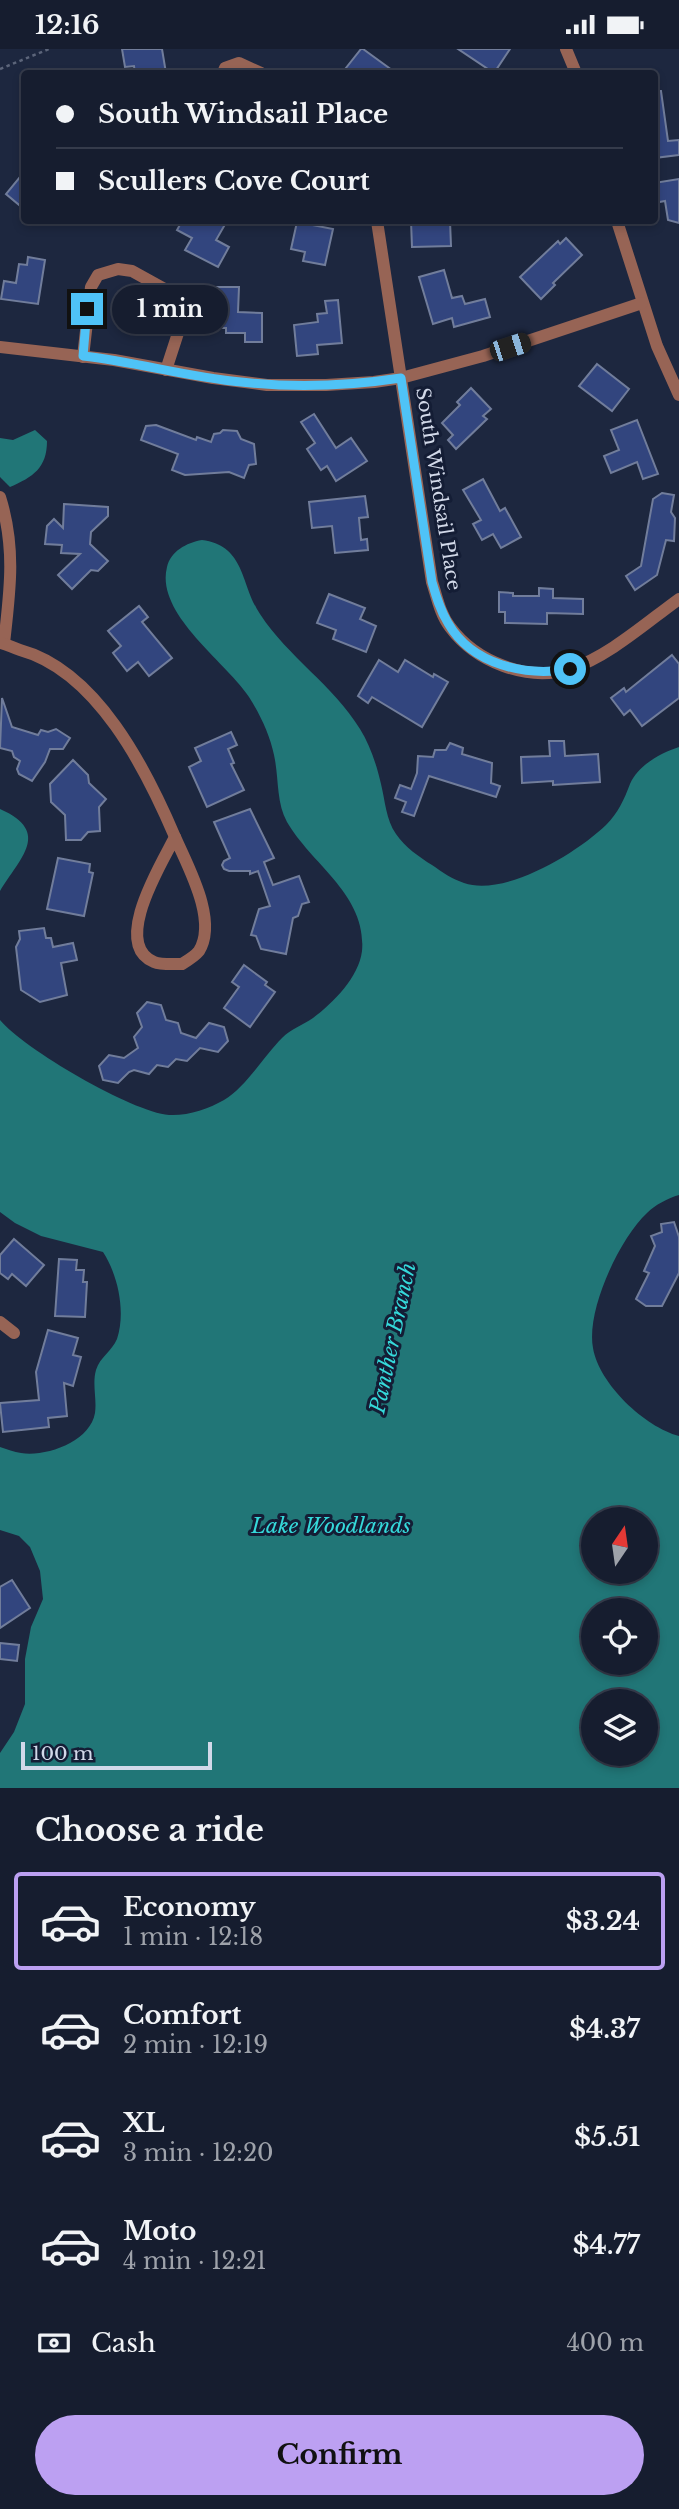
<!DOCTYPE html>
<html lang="en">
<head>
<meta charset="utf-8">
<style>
	:root { --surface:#161d2f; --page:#232a3b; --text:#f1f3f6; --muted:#9ea2aa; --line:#353b4b; --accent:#bca0f2 }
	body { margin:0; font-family:"Libre Baskerville",serif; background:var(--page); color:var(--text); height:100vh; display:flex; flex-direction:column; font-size:26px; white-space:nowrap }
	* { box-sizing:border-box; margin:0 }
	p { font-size:23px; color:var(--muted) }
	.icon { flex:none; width:38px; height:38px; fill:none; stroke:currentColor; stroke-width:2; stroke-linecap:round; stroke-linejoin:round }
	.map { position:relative; height:1739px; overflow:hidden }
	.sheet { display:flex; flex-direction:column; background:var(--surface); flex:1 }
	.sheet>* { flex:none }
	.hud { position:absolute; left:21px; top:21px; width:637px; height:154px; border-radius:7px; box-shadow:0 4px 10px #0003,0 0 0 2px var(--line); display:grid; align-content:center; height:154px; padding:0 35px; background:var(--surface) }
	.needle { width:46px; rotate:13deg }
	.controls { position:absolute; left:581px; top:1458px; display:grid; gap:14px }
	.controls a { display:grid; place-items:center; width:77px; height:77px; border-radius:50%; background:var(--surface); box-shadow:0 4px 10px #0003,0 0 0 2px var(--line); font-size:35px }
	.scale { position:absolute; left:21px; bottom:18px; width:191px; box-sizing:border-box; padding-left:7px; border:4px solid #d2d9e9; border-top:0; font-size:19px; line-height:24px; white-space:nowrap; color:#d2d9e9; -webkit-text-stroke:5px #141d35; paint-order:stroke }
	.end { position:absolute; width:32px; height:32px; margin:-16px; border:9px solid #4fc3f7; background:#111; box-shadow:0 0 0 4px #111 }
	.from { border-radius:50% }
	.bubble { position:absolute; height:49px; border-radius:24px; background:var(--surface); box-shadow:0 4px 10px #0003,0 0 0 2px var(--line); font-size:23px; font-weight:800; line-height:49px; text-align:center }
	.car { position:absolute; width:21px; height:42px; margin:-21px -10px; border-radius:9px; box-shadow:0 0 5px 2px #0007; background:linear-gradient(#222 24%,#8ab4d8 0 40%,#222 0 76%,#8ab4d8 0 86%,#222 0) }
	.hud b { display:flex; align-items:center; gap:24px; height:66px; font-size:26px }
	.hud b+b { border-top:2px solid var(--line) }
	.hud i { width:18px; height:18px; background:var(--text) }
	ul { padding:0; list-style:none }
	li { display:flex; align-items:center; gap:21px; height:98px; margin:0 14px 10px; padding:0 21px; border:4px solid transparent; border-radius:7px }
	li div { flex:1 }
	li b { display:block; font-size:26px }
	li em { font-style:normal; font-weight:800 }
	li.on { border-color:var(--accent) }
	li>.icon { width:63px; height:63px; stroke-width:1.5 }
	h2 { padding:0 35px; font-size:32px; line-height:84px }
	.pay { display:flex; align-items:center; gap:18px; height:77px; padding:0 35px; font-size:26px }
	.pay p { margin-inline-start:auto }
	.cta { display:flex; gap:14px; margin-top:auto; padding:14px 35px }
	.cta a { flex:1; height:80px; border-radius:42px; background:var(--accent); color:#111; font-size:28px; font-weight:800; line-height:80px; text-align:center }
	.status { display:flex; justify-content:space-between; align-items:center; height:49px; padding:0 35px; background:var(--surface); direction:ltr }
	.status svg { height:19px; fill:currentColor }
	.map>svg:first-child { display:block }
	.water { fill:#217677; fill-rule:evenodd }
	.building { fill:#32457e; stroke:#717d9b; stroke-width:2 }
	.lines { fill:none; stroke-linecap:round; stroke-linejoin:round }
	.path { stroke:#5c657a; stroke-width:2.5; stroke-dasharray:3.5 3.5; stroke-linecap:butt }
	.minor { stroke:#976455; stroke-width:12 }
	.route { stroke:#4fc3f7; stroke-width:9 }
	.labels { text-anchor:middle; stroke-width:6; stroke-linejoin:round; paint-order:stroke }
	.street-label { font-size:19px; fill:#d2d9e9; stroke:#141d35 }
	.water-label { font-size:21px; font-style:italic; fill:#35d9da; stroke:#141d35 }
</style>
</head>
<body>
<div class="status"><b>12:16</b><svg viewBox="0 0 49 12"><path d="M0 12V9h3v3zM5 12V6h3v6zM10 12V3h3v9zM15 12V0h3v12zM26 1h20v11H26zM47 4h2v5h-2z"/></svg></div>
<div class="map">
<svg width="679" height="1739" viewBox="0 0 679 1739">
	<rect width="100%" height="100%" fill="#1d273f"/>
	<g class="water">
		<path d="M35 381 47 392C47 419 33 428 10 438L0 428V389L13 391Z"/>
		<path d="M202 491C246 497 240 535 260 565 288 608 333 636 360 680 370 696 377 717 381 735 385 751 386 771 396 785 405 798 419 808 432 816 442 823 452 830 464 834 505 848 577 804 606 776 618 764 624 751 630 735 638 716 661 704 679 698V1146C668 1149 655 1156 647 1164 619 1190 586 1262 593 1299 599 1335 645 1378 679 1387V1739H0V1704L14 1683 25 1655V1610L31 1578 43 1550 40 1522 30 1498 19 1487 0 1481V1398C7 1400 14 1403 21 1404 46 1408 90 1393 95 1364 97 1350 92 1335 96 1321 100 1308 112 1302 117 1290 126 1263 118 1226 103 1203L41 1187 15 1174 0 1163V971C24 1000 132 1063 169 1066 188 1067 208 1060 224 1051 246 1038 264 1007 282 989 291 980 303 976 313 969 333 954 359 928 362 902 367 846 312 816 287 773 276 753 279 728 274 706 270 686 260 665 249 648 226 613 155 565 167 518 171 502 186 494 202 491ZM646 1470V1522H593V1470ZM593 1561H646V1614H593ZM593 1652H646V1704H593Z"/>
		<path d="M0 760C52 783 20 809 0 842Z"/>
	</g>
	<g class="building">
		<path d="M122 0H162L166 24H135L134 17 125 18Z"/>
		<path d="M361 0H363L396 24H342Z"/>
		<path d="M458 0H510L494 24Z"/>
		<path d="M654 42H661L668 92 679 91V106L654 109Z"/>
		<path d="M24 123V160L6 145Z"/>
		<path d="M679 130V174L668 171 665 152 654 154V134Z"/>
		<path d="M182 172H227L216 191 229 198 218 218 185 201 192 189 177 181Z"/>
		<path d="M411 172H450L451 197 412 198Z"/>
		<path d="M297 173 333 180 325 216 303 212 305 203 291 200Z"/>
		<path d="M566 189 582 206 553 234 555 236 541 250 520 228 558 192 560 195Z"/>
		<path d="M28 208 45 211 38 255 1 250 4 232 16 234 19 215 27 216Z"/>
		<path d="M444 221 452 249 462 247 465 255 485 250 490 268 454 278 452 269 433 275 419 228Z"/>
		<path d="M213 238H239L238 263 262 264V293H245V284H226V279H212Z"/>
		<path d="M338 251 342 294 317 296 318 305 297 307 294 276 318 273 317 265 327 264 325 252Z"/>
		<path d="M597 315 629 340 612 362 579 337Z"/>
		<path d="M471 339 491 360 483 367 487 370 456 400 448 391 453 386 442 374 460 356 457 353Z"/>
		<path d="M314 365 336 399 351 389 367 412 336 432 327 417 321 421 307 400 315 394 301 373Z"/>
		<path d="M637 371 658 425 643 430 637 413 611 424 604 407 619 401 611 381Z"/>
		<path d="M156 376 196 391 197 388 211 393 214 385 220 384 223 381 237 382 241 390 254 395 256 415 249 416 244 429 229 423 185 426 172 421 178 405 141 391 146 377Z"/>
		<path d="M483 430 500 462 505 459 521 488 501 499 493 485 482 491 473 475 481 471 463 441Z"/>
		<path d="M662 444 674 446 671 463 675 469 674 492 666 491 657 526 635 541 626 527 641 517 653 450Z"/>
		<path d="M365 447 368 468 359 469 361 491 367 490 368 501 335 504 332 477 312 479 309 453Z"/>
		<path d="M64 455 108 458V467L91 483 90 495 108 512 98 522 91 521 72 540 58 526 80 505 61 504 62 496 45 495 47 477 54 470 63 479Z"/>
		<path d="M539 539 553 540V549L583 550V565L547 564V575L505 574V563H499V543L513 544V547H539Z"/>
		<path d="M329 545 365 559 360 570 376 577 366 603 333 590 336 581 317 574Z"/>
		<path d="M139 557 148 568 142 573 172 609 149 627 138 613 127 622 113 604 121 597 108 582Z"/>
		<path d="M672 606 679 615V649L642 677 630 661 624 666 611 649 624 639 626 643Z"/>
		<path d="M379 611 398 623 405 611 433 628 434 625 448 633 422 678 372 648 368 654 358 647Z"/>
		<path d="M2 649 12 678 38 686 41 681 48 683 56 680 70 689 63 700H50L45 713 32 732 19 725 17 720 20 712 14 708 12 702 0 699Z"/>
		<path d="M231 683 237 696 228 700 234 714 231 715 244 741 207 758 189 718 201 712 195 699Z"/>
		<path d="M549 692H564L565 707 598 705 600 733 553 736V732L522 734 521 708 550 707Z"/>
		<path d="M450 694 463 699 462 705 492 714 491 734 500 737 496 748 429 727 414 767 402 763 406 753 395 749 400 736 411 740 417 724 418 707 433 708 435 701H446Z"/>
		<path d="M73 711 88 726 89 734 106 750 99 758 100 782 88 783 81 791H66L65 766 51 753 50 735Z"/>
		<path d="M250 760 274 809 264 813 273 836 299 827 309 853 302 855 298 867 293 869 286 905 261 900 256 887 251 886 259 860 270 857 258 822 250 825V822H229L224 820 222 816 224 812 230 809 214 773Z"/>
		<path d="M58 809 90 815 89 823 93 824 84 867 47 860Z"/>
		<path d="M44 879 46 889H51L53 898 73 894 77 911 61 914 67 946 40 953 21 941 16 898 20 890 19 882Z"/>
		<path d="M244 916 267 933 265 936 275 943 250 978 224 959 239 938 232 933Z"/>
		<path d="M147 953 161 956 166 971 178 974 181 984 196 989 209 974 224 978 228 992 218 1003 200 999 187 1012 176 1010 168 1018 157 1016 149 1025 134 1021 129 1023 118 1034 103 1031 99 1017 109 1006 124 1009 138 999 134 988 142 978 137 964Z"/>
		<path d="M674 1173 679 1188V1224L662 1257H646L636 1250 649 1224 644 1222 655 1197 651 1187 662 1183 661 1175Z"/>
		<path d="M14 1190 44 1216 26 1237 12 1225 8 1230 0 1224V1206Z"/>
		<path d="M59 1210 77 1211 76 1221H84L83 1233H87L85 1268 55 1267Z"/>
		<path d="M48 1281 78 1289 73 1306 81 1308 73 1337 64 1334 67 1367 48 1369 49 1378 3 1383 0 1354 39 1351 36 1323Z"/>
		<path d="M12 1531 30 1559 0 1579V1538Z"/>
		<path d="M0 1594 19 1596 17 1612 0 1610Z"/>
	</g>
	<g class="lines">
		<path class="path" d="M0 20 49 0"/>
		<g class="minor">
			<path d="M566 0 576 24"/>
			<path d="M223 24 225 19 239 14 261 24"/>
			<path d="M377 172 432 533C437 548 440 565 450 578 476 613 527 633 570 620 608 608 647 573 679 550"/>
			<path d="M617 172 657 297 679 346"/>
			<path d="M0 298 114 311 213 329 267 336H326L374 333 401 329 483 307 642 254"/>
			<path d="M83 308 91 238 98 226 118 220 132 222 170 243 180 265 179 281 166 321"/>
			<path d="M0 448C16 499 10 542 4 594"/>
			<path d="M0 594C7 595 13 599 20 601 97 622 146 720 175 788"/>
			<path d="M175 788C188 818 218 871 199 902 195 907 187 912 182 915 174 915 161 916 154 913 111 895 162 814 175 788Z"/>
			<path d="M0 1273 14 1284"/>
		</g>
	</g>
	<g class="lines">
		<path class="route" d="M87 260 83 307C136 313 188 328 241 333 294 339 348 337 401 329L432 533C436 547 440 561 448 574 472 616 526 628 570 620"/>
	</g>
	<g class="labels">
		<g class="street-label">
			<text transform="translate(439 440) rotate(81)" y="7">South Windsail Place</text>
		</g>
		<g class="water-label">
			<text transform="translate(393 1289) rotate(-78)" y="7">Panther Branch</text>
			<text x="331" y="1484">Lake Woodlands</text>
		</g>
	</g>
</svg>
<div class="controls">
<a><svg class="needle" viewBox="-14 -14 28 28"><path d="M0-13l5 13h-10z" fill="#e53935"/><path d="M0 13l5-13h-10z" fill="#9ea2aa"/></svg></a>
<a><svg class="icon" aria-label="locate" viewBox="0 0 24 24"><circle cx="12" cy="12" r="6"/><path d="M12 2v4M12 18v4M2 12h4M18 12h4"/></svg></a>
<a><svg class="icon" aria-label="layers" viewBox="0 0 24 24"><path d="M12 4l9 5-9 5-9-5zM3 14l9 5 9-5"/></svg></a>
</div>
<div class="scale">100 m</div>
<i class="end from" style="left:570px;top:620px"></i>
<i class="end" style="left:87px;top:260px"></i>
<div class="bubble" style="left:112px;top:236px;width:116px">1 min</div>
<i class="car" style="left:510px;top:298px;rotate:72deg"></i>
<div class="hud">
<b><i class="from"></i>South Windsail Place</b>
<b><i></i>Scullers Cove Court</b>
</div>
</div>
<section class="sheet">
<h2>Choose a ride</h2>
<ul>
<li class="on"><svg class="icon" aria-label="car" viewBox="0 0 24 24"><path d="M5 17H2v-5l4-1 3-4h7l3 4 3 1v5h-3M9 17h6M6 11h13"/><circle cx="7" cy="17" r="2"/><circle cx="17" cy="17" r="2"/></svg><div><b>Economy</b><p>1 min · 12:18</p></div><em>$3.24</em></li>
<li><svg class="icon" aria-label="car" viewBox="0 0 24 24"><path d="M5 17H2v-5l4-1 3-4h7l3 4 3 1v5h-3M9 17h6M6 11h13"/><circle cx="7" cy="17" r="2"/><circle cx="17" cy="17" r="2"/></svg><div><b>Comfort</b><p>2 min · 12:19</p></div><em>$4.37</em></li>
<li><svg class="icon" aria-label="car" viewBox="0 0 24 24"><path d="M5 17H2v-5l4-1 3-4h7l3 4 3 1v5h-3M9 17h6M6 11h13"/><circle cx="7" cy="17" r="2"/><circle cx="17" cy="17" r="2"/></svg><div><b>XL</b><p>3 min · 12:20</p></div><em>$5.51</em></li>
<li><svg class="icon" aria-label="car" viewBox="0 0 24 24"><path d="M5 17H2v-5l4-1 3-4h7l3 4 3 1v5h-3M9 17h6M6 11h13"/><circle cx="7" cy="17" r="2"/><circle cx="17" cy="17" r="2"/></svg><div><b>Moto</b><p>4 min · 12:21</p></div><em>$4.77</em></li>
</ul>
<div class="pay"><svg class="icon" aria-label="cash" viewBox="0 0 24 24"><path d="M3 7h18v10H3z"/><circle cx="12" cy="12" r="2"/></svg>Cash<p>400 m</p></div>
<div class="cta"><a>Confirm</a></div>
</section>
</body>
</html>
